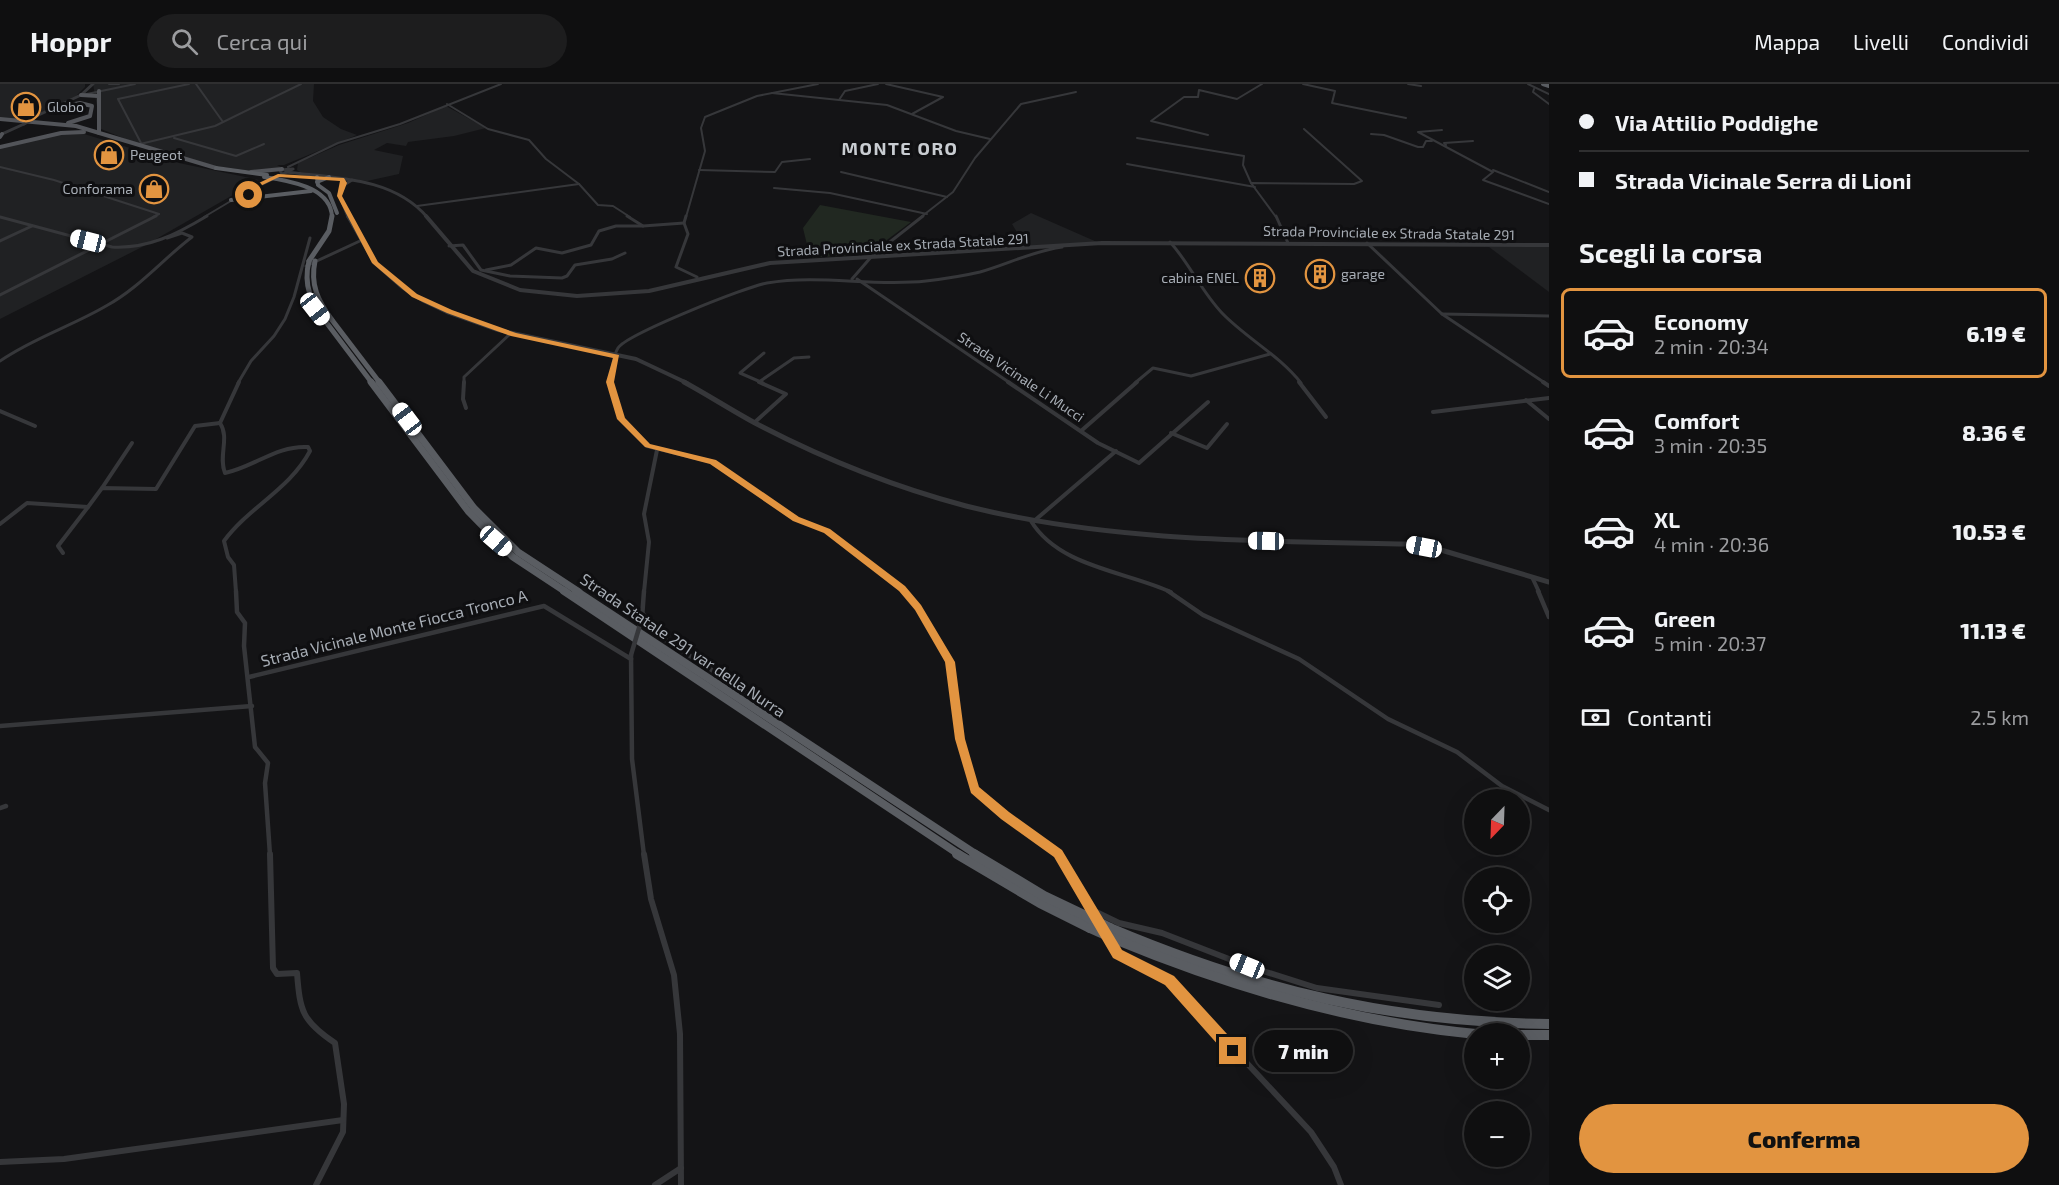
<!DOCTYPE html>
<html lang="it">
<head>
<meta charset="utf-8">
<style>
	:root { --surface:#0f0f10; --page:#1d1d1e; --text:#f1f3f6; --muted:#9b9c9f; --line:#2f2f30; --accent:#e29440 }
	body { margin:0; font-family:"Exo 2",sans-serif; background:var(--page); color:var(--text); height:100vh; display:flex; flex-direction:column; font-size:22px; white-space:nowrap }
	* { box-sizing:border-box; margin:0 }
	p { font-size:20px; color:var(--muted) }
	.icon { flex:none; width:33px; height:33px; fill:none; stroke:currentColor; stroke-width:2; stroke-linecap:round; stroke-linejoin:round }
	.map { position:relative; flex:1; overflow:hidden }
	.side { display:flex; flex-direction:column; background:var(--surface); width:510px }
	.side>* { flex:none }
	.banner { display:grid; align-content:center; height:132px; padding:0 30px; background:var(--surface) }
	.needle { width:39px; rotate:203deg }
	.buttons { position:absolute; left:1464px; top:705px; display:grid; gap:12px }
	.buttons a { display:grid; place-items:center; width:66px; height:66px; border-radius:50%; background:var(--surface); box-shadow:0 6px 24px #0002,0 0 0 2px var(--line); font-size:30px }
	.end { position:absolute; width:27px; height:27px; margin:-14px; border:8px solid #e29440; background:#111; box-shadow:0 0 0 3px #111 }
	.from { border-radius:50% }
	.bubble { position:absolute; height:42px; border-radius:21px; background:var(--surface); box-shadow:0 6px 24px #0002,0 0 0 2px var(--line); font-size:20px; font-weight:800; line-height:42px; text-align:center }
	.car { position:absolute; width:18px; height:36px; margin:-18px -9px; border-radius:8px; box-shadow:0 0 4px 2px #0007; background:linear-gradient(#fff 24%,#345 0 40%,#fff 0 76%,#345 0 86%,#fff 0) }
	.banner b { display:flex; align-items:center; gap:21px; height:57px; font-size:22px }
	.banner b+b { border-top:2px solid var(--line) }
	.banner i { width:15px; height:15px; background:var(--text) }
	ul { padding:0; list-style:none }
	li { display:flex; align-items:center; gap:18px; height:90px; margin:0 12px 9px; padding:0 18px; border:3px solid transparent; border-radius:9px }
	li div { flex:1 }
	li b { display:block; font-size:22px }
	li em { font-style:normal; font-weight:800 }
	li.active { border-color:var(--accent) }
	li>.icon { width:54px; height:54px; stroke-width:1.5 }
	h2 { padding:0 30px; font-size:27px; line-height:72px }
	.pay { display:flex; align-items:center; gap:15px; height:66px; padding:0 30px; font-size:22px }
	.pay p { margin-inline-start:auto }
	.button { display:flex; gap:12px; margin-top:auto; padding:12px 30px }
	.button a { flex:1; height:69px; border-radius:36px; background:var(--accent); color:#111; font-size:24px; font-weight:800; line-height:69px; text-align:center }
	header { display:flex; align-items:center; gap:36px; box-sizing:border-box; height:84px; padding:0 30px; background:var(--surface); border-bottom:2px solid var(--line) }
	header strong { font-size:28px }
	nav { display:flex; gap:33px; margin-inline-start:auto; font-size:21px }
	.search { width:420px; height:54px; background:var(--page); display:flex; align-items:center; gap:15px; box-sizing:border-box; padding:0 21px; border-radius:33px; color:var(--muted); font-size:22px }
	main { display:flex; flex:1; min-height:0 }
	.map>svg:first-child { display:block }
	.built { fill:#202123 }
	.green { fill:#212821 }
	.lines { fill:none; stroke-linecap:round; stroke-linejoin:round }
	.minor-far4 { stroke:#36373a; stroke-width:2 }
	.minor-far3 { stroke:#36373a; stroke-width:3 }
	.minor-far2 { stroke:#36373a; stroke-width:4 }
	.minor-far1 { stroke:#36373a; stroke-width:4.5 }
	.minor { stroke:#36373a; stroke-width:6 }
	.tertiary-far2 { stroke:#36373a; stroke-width:3 }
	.tertiary-far1 { stroke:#36373a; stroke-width:4 }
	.tertiary { stroke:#36373a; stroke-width:5 }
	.primary { stroke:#525459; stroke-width:4 }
	.trunk-far4 { stroke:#5a5d62; stroke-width:4 }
	.trunk-far3 { stroke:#5a5d62; stroke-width:5 }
	.trunk-far2 { stroke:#5a5d62; stroke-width:7 }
	.trunk-far1 { stroke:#5a5d62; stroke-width:8 }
	.trunk { stroke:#5a5d62; stroke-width:10 }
	.minor-bridge { stroke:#36373a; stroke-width:4.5 }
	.tertiary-bridge { stroke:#36373a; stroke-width:3 }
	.trunk-bridge-far2 { stroke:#5a5d62; stroke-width:4 }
	.trunk-bridge-far1 { stroke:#5a5d62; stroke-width:5 }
	.trunk-bridge { stroke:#5a5d62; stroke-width:10 }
	.route { fill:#e29440 }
	.labels { text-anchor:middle; stroke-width:6; stroke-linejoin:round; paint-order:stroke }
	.far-poi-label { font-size:14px; fill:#a7adb5; stroke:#0f0f11; text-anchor:start }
	.far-street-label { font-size:14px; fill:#a7adb5; stroke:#0f0f11 }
	.street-label { font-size:16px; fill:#a7adb5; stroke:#0f0f11 }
	.far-district-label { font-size:18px; font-weight:bold; letter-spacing:1.5px; fill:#c8ccd1; stroke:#0f0f11 }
</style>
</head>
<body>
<header>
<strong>Hoppr</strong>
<div class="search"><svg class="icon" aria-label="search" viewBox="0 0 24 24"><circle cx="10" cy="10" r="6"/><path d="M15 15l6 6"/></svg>Cerca qui</div>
<nav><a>Mappa</a><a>Livelli</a><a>Condividi</a></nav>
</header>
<main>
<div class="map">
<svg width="1549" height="1101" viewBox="0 0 1549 1101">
	<rect width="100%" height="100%" fill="#141416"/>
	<g class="built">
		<path d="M0 0H85V3L76 12 26 36 0 34Z"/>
		<path d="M93 0H314L313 17 323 33 341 45 357 51 284 81H277L281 83 270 86 252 87 215 82 140 61 101 45Z"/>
		<path d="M446 22 486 44 454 52 408 58 406 62 387 59 374 66 403 72 399 90 367 97 300 88 297 86 298 79 339 61 408 39Z"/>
		<path d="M66 49H81L179 79 259 96 144 162 0 235V64Z"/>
		<path d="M1031 129 1097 158 1025 163 1009 152 1018 150 1012 140Z"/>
		<path d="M1489 163H1549V208Z"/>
	</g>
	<path class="green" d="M820 121 911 138 868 170 806 174 809 169 803 144Z"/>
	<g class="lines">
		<g class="minor-far4">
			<path d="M109 0H119"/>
			<path d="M196 0 223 38"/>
			<path d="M886 0 943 13 912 30"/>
			<path d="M1303 0 1335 7 1332 19 1406 34"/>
			<path d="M1408 0 1421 2"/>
			<path d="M1528 0 1549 10"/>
			<path d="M1534 5 1533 8 1549 20"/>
			<path d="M772 9 887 21 956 47 990 55"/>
			<path d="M82 11 135 0"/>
			<path d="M839 16 845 7 878 0"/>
			<path d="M447 20 488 45 529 56 546 75 579 100 598 121 613 122 630 133"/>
			<path d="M1442 46 1418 48 1493 88 1483 96 1549 120"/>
			<path d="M1371 50 1384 51 1418 63H1423L1426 57H1432"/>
			<path d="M1208 51 1151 37 1184 13H1198L1199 6 1237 15 1262 0"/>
			<path d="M174 54 236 72 264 60"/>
			<path d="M1137 54 1244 72 1243 81 1251 99"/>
			<path d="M141 59 118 15 189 0"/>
			<path d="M136 61 215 42 301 0"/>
			<path d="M1446 61 1444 59 1473 57"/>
			<path d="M1127 80 1255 103"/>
			<path d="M0 83 54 96 159 130"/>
			<path d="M288 83 338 59 400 40 501 0"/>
			<path d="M699 86 775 88 782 78 810 75"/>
			<path d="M1493 86 1549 108"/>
			<path d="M841 88 947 113"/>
			<path d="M774 104 830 109 927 130"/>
			<path d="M417 122 579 100"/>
			<path d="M153 133 159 130"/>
			<path d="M204 133 246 108"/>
			<path d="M686 133 705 67 701 44 705 33 757 12 818 0"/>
			<path d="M921 133 953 108 975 74 1021 20 1076 8"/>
			<path d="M1276 133 1251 99 1354 100 1362 97 1304 45"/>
		</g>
		<g class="minor-far3">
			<path d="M627 132 643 142 684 139"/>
			<path d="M686 132 684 139 688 150 676 183 697 193"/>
			<path d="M1276 132 1288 159"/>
			<path d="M0 133 112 163C148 165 177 150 207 132"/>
			<path d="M0 157 32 142"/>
			<path d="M1170 158C1190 180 1201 207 1222 229 1246 254 1279 271 1301 299"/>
			<path d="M1367 159 1442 230 1545 299"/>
			<path d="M449 162 463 161 481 186 510 192 562 194 567 192 575 181 612 175 625 169"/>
			<path d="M306 182 362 156"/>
			<path d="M486 186 511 181 536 164 562 169 591 161 599 147 616 142H643"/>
			<path d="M852 195 872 172 923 132"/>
			<path d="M857 195 1010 299"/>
			<path d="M0 211 156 132"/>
			<path d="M1442 230 1549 232"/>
			<path d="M0 277C33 254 72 242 106 222 139 204 163 175 192 153L182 149 167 154"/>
			<path d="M759 298 794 274 809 273"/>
			<path d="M238 299 251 277 274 252 285 235 294 213 310 154"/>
			<path d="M464 299V293L510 250"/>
			<path d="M610 299C611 290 613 272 618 264 627 250 748 202 767 199 820 190 873 203 926 197 943 195 963 192 980 188 1008 180 1033 167 1062 163"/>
			<path d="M763 299 740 289 764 269"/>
			<path d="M1135 299 1153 284 1191 292 1270 270"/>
		</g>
		<g class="minor-far2">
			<path d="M464 298 463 315 466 324"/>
			<path d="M610 298 621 335 647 362 713 378 796 435 827 447 905 508"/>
			<path d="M1008 298 1098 359 1139 379 1208 318"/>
			<path d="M1299 298 1326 333"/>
			<path d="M1543 298 1549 302"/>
			<path d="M1526 316 1549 335"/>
			<path d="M0 327 35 342"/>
			<path d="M1433 328 1549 314"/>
			<path d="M755 338 786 310 759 298"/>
			<path d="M220 339C230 354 218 372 225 389 254 383 277 361 308 363L310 367C290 405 249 423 224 457L228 473 234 481 236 508"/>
			<path d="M220 339 239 298"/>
			<path d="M1081 347 1137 298"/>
			<path d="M1171 349 1207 364 1227 340"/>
			<path d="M102 404 132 359"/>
			<path d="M1031 437C1059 483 1125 487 1171 508"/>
			<path d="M1034 437 1116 367"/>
			<path d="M0 440 27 419 88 423 102 404 156 405 195 342 220 339"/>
			<path d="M63 469 58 462 88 423"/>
			<path d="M1532 493 1539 508"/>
			<path d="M644 508 649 458 644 430 657 366"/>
		</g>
		<g class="minor-far1">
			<path d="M236 507 237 528 245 539 244 562 255 663 268 679 265 699 270 771"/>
			<path d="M904 507 918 524 950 578 960 655 975 706 1059 771"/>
			<path d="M1168 507 1203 531 1299 575 1388 635 1457 668 1502 702 1549 726"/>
			<path d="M1538 507 1549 533"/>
			<path d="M643 530 664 555 763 619 772 622"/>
			<path d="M642 534 644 507"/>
			<path d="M631 571 632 675 644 771"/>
			<path d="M249 593 544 522 631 575"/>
			<path d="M0 642 252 622"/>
			<path d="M0 724 6 722"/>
		</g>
		<g class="minor">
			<path d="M270 770 273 884 277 890 297 889C300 927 302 937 335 959L344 1020 343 1048 316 1101"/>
			<path d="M644 770 651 815 674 891 680 950 681 1101"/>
			<path d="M1058 770 1096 834"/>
			<path d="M1092 826 1119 839 1162 849 1247 882 1317 904 1439 921"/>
			<path d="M1108 854 1118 870 1175 902 1311 1048 1334 1083 1341 1101"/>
			<path d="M0 1078 64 1075 343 1036"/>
			<path d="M655 1101 681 1084"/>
		</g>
		<g class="tertiary-far2">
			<path d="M28 36 81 11 93 0"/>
			<path d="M0 51 24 40"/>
			<path d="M286 88C335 94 393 93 427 133"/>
			<path d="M246 108 293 85 280 86 281 88"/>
			<path d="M348 133 339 110 344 101 352 96"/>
		</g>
		<g class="tertiary-far1">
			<path d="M348 132 375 179 402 203 424 217 447 228 498 246 636 275 687 299"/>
			<path d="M426 132 473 187 520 206 577 212 649 207 770 179 1102 159 1549 161"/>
		</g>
		<path class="tertiary" d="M684 298C708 311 731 326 755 339 820 373 894 403 966 422 1110 458 1259 457 1407 460L1441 466 1549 498"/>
		<g class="primary">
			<path d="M99 7V49"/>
			<path d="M81 11 98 12"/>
			<path d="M60 23 80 19 92 22 90 32 68 39"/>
			<path d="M0 35 76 42 216 84"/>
			<path d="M0 53 2 50"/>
			<path d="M0 63 61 49 84 48"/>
			<path d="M251 88 282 85"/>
		</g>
		<g class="trunk-far4">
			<path d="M1543 0 1549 2"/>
			<path d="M216 84 267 91"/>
			<path d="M317 93 318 101 329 109 337 129"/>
			<path d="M277 95C298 99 331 106 332 133"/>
			<path d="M317 98 329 93"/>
			<path d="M231 116 311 107"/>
		</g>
		<g class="trunk-far3">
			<path d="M309 177 329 147 332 132"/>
			<path d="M332 236 380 299"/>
			<path d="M326 238 372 299"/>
		</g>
		<g class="trunk-far2">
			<path d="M371 298 468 427 513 473 566 508"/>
			<path d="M379 298 474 424 518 468 579 508"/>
		</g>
		<g class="trunk-far1">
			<path d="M564 507 960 771"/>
			<path d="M576 507 977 771"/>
		</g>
		<g class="trunk">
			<path d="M957 770 1040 819 1090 844"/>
			<path d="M974 770 1044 812 1086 832"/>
			<path d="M1110 844C1257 906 1389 938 1549 940"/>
			<path d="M1117 856C1233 904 1350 938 1476 950"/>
			<path d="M1520 951H1549"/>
		</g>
		<path class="minor-bridge" d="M631 571 642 534"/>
		<path class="tertiary-bridge" d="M24 40 32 36"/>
		<path class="trunk-bridge-far2" d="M264 93 277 95"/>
		<g class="trunk-bridge-far1">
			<path d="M309 177C303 201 311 219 326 238"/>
			<path d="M315 177C310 201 318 217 332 236"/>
		</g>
		<g class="trunk-bridge">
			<path d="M1086 832 1110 844"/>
			<path d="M1090 844 1117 856"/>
		</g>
	</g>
	<path class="route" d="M278 90 344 94 347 99 342 112 378 178 417 210 452 226 516 249 619 271 614 298 625 334 650 360 716 376 799 433 830 445 905 502 921 521 955 578 965 655 979 703 1009 728 1062 766 1122 866 1174 892 1238 962V972H1228L1165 901 1113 874 1054 773 1001 735 971 709 955 655 945 578 915 526 899 507 824 449 793 437 710 380 645 363 617 335 606 298 613 274 511 252 447 229 412 213 372 179 337 112 340 97 279 93 254 105 260 114 247 112 250 103Z"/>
	<defs>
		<g id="shop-ring" transform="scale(1.5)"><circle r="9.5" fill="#0f0f11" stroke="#e29440" stroke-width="1.5"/><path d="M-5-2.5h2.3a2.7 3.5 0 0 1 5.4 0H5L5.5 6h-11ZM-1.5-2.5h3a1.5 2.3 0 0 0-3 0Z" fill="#e29440"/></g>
		<g id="building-ring" transform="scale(1.5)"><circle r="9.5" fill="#0f0f11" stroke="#e29440" stroke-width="1.5"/><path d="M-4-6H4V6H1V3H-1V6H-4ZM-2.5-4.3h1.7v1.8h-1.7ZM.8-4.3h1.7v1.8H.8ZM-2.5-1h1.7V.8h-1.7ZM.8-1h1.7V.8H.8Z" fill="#e29440"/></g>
	</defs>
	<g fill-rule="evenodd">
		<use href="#shop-ring" x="26" y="23"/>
		<use href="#shop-ring" x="109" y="71"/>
		<use href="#shop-ring" x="154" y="105"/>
		<use href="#building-ring" x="1320" y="190"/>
		<use href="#building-ring" x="1260" y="194"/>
	</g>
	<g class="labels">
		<g class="far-poi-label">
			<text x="47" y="28">Globo</text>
			<text x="130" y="76">Peugeot</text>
			<text x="133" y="110" text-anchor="end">Conforama</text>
			<text x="1341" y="195">garage</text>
			<text x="1239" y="199" text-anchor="end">cabina ENEL</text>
		</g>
		<g class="far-street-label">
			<text transform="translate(1389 149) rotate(1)" y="5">Strada Provinciale ex Strada Statale 291</text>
			<text transform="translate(903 161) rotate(-3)" y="5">Strada Provinciale ex Strada Statale 291</text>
			<text transform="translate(1021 293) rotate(34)" y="5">Strada Vicinale Li Mucci</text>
		</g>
		<g class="street-label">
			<text transform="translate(394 544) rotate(-14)" y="6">Strada Vicinale Monte Fiocca Tronco A</text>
			<text transform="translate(683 561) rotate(34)" y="6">Strada Statale 291 var della Nurra</text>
		</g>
		<g class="far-district-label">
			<text x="900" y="71">MONTE ORO</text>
		</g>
	</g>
</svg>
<div class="buttons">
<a><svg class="needle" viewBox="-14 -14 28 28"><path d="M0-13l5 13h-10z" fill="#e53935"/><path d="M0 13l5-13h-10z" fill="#9b9c9f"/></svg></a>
<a><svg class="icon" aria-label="locate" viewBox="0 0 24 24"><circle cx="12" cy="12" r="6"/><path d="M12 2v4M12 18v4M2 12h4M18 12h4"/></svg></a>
<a><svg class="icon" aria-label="layers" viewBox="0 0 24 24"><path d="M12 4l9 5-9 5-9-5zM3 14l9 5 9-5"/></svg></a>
<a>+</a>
<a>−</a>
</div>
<i class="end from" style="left:249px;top:111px"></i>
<i class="end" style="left:1233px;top:967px"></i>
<div class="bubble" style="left:1254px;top:946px;width:99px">7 min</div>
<i class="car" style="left:88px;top:157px;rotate:284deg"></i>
<i class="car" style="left:315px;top:225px;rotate:142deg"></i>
<i class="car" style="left:407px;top:335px;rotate:323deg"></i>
<i class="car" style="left:496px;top:457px;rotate:131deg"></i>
<i class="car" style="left:1266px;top:457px;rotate:271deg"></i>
<i class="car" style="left:1424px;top:463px;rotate:281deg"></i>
<i class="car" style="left:1247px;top:882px;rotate:292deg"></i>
</div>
<section class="side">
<div class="banner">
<b><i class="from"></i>Via Attilio Poddighe</b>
<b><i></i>Strada Vicinale Serra di Lioni</b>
</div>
<h2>Scegli la corsa</h2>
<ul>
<li class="active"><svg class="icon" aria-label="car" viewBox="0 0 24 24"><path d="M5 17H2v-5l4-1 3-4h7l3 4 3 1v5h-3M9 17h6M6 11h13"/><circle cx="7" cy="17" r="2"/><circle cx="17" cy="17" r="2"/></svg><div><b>Economy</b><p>2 min · 20:34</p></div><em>6.19 €</em></li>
<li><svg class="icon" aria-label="car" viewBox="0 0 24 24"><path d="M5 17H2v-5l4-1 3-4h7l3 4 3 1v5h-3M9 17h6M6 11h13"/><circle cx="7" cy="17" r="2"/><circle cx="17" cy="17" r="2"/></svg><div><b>Comfort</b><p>3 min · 20:35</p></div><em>8.36 €</em></li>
<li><svg class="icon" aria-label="car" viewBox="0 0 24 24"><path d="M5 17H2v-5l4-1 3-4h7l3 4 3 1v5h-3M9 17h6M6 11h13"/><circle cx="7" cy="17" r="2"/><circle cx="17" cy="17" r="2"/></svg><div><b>XL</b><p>4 min · 20:36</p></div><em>10.53 €</em></li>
<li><svg class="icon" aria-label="car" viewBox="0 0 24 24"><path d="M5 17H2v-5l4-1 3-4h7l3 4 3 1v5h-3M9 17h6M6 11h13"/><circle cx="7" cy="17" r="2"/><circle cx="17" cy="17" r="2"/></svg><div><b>Green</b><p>5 min · 20:37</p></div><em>11.13 €</em></li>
</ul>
<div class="pay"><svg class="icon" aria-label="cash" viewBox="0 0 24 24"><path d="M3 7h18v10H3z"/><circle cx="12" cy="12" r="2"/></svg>Contanti<p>2.5 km</p></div>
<div class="button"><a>Conferma</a></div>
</section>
</main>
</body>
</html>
